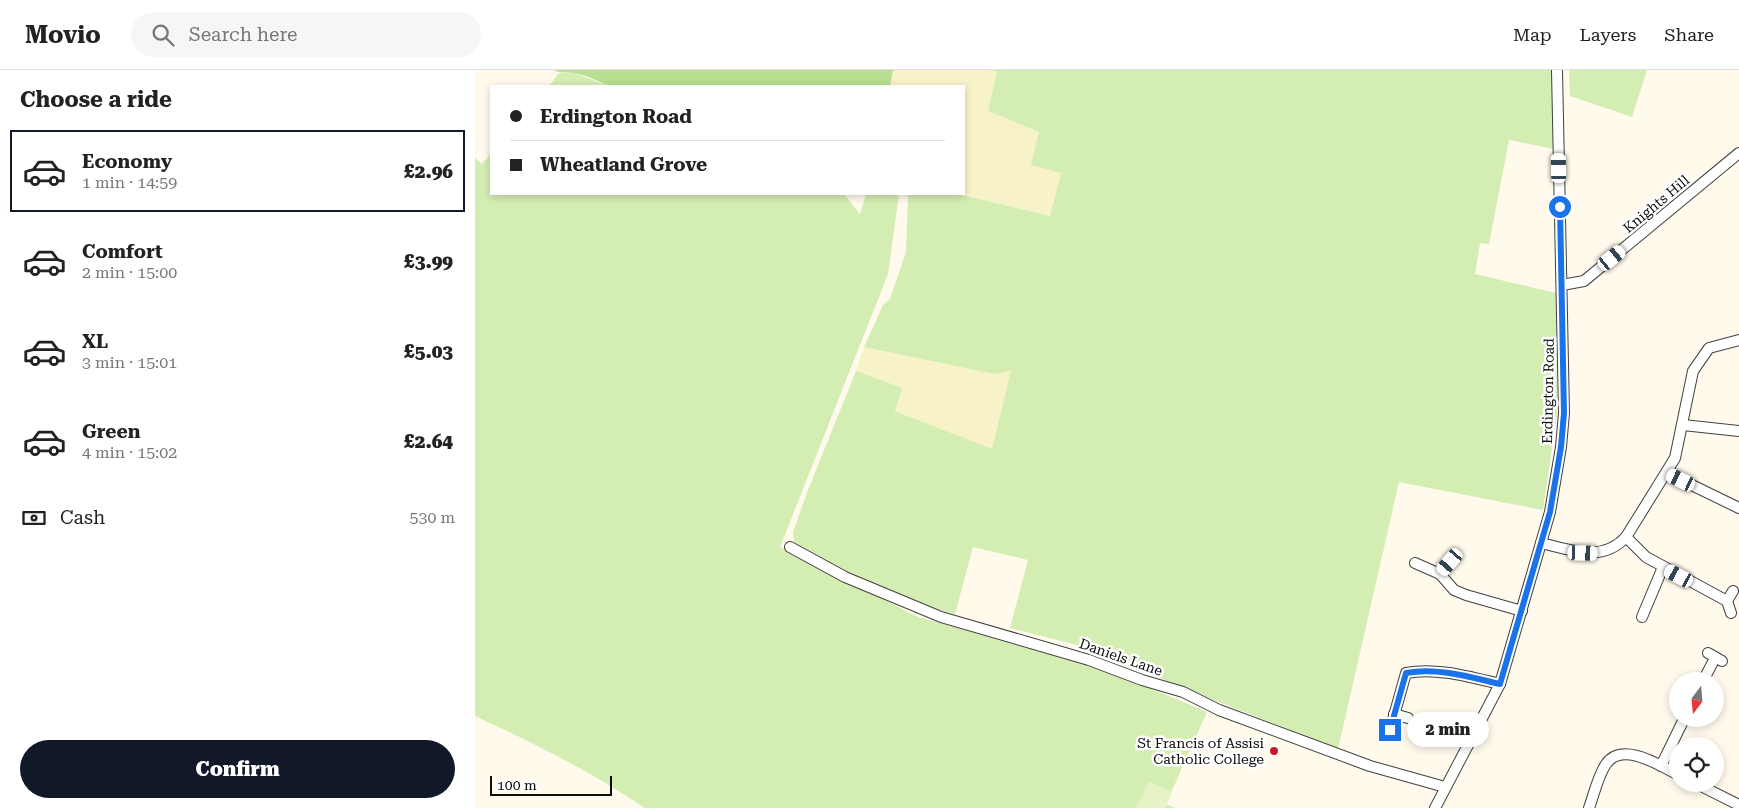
<!DOCTYPE html>
<html lang="en">
<head>
<meta charset="utf-8">
<style>
	:root { --surface:#fff; --page:#f6f6f6; --text:#222; --muted:#767676; --line:#e0e0e0; --accent:#111827 }
	body { margin:0; font-family:"Roboto Serif",serif; background:var(--page); color:var(--text); height:100vh; display:flex; flex-direction:column; font-size:19px; white-space:nowrap }
	* { box-sizing:border-box; margin:0 }
	p { font-size:16px; color:var(--muted) }
	.icon { flex:none; width:28px; height:28px; fill:none; stroke:currentColor; stroke-width:2; stroke-linecap:round; stroke-linejoin:round }
	.map { position:relative; flex:1; overflow:hidden }
	.details { display:flex; flex-direction:column; background:var(--surface); width:475px }
	.details>* { flex:none }
	.top-card { position:absolute; left:15px; top:15px; width:475px; height:110px; border-radius:0px; box-shadow:0 2px 8px #0003; display:grid; align-content:center; height:110px; padding:0 20px; background:var(--surface) }
	.needle { width:32px; rotate:196deg }
	.tools { position:absolute; left:1194px; top:602px; display:grid; gap:10px }
	.tools a { display:grid; place-items:center; width:55px; height:55px; border-radius:50%; background:var(--surface); box-shadow:0 2px 8px #0003; font-size:25px }
	.scale { position:absolute; left:15px; bottom:12px; width:122px; box-sizing:border-box; padding-left:5px; border:2px solid #0d0d0d; border-top:0; font-size:14px; line-height:18px; white-space:nowrap; color:#0d0d0d; -webkit-text-stroke:4px #fff; paint-order:stroke }
	.end { position:absolute; width:22px; height:22px; margin:-11px; border:6px solid #1a73e8; background:#fff; box-shadow:0 0 0 2px #fff }
	.from { border-radius:50% }
	.bubble { position:absolute; height:35px; border-radius:18px; background:var(--surface); box-shadow:0 2px 8px #0003; font-size:16px; font-weight:800; line-height:35px; text-align:center }
	.car { position:absolute; width:15px; height:30px; margin:-15px -8px; border-radius:6px; box-shadow:0 0 4px 1px #0007; background:linear-gradient(#fff 24%,#345 0 40%,#fff 0 76%,#345 0 86%,#fff 0) }
	.top-card b { display:flex; align-items:center; gap:18px; height:48px; font-size:19px }
	.top-card b+b { border-top:1px solid var(--line) }
	.top-card i { width:12px; height:12px; background:var(--text) }
	ul { padding:0; list-style:none }
	li { display:flex; align-items:center; gap:15px; height:82px; margin:0 10px 8px; padding:0 10px; border:2px solid transparent; border-radius:0px }
	li div { flex:1 }
	li b { display:block; font-size:19px }
	li em { font-style:normal; font-weight:800 }
	li.selected { border-color:var(--accent) }
	li>.icon { width:45px; height:45px; stroke-width:1.5 }
	h2 { padding:0 20px; font-size:22px; line-height:60px }
	.pay { display:flex; align-items:center; gap:12px; height:55px; padding:0 20px; font-size:19px }
	.pay p { margin-inline-start:auto }
	.primary-button { display:flex; gap:10px; margin-top:auto; padding:10px 20px }
	.primary-button a { flex:1; height:58px; border-radius:30px; background:var(--accent); color:#fff; font-size:20px; font-weight:800; line-height:58px; text-align:center }
	header { display:flex; align-items:center; gap:30px; box-sizing:border-box; height:70px; padding:0 25px; background:var(--surface); border-bottom:1px solid var(--line) }
	header strong { font-size:24px }
	nav { display:flex; gap:28px; margin-inline-start:auto; font-size:18px }
	.search { width:350px; height:45px; background:var(--page); display:flex; align-items:center; gap:12px; box-sizing:border-box; padding:0 18px; border-radius:28px; color:var(--muted); font-size:19px }
	main { display:flex; flex:1; min-height:0 }
	.map>svg:first-child { display:block }
	.farmland { fill:#f8f2c9 }
	.green { fill:#d4edb2 }
	.forest { fill:#b8df90 }
	.pitch { fill:#e6f4c5 }
	.lines { fill:none; stroke-linecap:round; stroke-linejoin:round }
	.street-casing { stroke:#404040; stroke-width:12 }
	.street { stroke:#fff; stroke-width:10 }
	.route { stroke:#1a73e8; stroke-width:6 }
	.poi-dot { fill:#ca1829; stroke:#fff; stroke-width:2 }
	.labels { text-anchor:middle; stroke-width:5; stroke-linejoin:round; paint-order:stroke }
	.street-label { font-size:14px; fill:#0d0d0d; stroke:#fff }
	.poi-label { font-size:14px; fill:#0d0d0d; stroke:#fff; text-anchor:end }
</style>
</head>
<body>
<header>
<strong>Movio</strong>
<div class="search"><svg class="icon" aria-label="search" viewBox="0 0 24 24"><circle cx="10" cy="10" r="6"/><path d="M15 15l6 6"/></svg>Search here</div>
<nav><a>Map</a><a>Layers</a><a>Share</a></nav>
</header>
<main>
<section class="details">
<h2>Choose a ride</h2>
<ul>
<li class="selected"><svg class="icon" aria-label="car" viewBox="0 0 24 24"><path d="M5 17H2v-5l4-1 3-4h7l3 4 3 1v5h-3M9 17h6M6 11h13"/><circle cx="7" cy="17" r="2"/><circle cx="17" cy="17" r="2"/></svg><div><b>Economy</b><p>1 min · 14:59</p></div><em>£2.96</em></li>
<li><svg class="icon" aria-label="car" viewBox="0 0 24 24"><path d="M5 17H2v-5l4-1 3-4h7l3 4 3 1v5h-3M9 17h6M6 11h13"/><circle cx="7" cy="17" r="2"/><circle cx="17" cy="17" r="2"/></svg><div><b>Comfort</b><p>2 min · 15:00</p></div><em>£3.99</em></li>
<li><svg class="icon" aria-label="car" viewBox="0 0 24 24"><path d="M5 17H2v-5l4-1 3-4h7l3 4 3 1v5h-3M9 17h6M6 11h13"/><circle cx="7" cy="17" r="2"/><circle cx="17" cy="17" r="2"/></svg><div><b>XL</b><p>3 min · 15:01</p></div><em>£5.03</em></li>
<li><svg class="icon" aria-label="car" viewBox="0 0 24 24"><path d="M5 17H2v-5l4-1 3-4h7l3 4 3 1v5h-3M9 17h6M6 11h13"/><circle cx="7" cy="17" r="2"/><circle cx="17" cy="17" r="2"/></svg><div><b>Green</b><p>4 min · 15:02</p></div><em>£2.64</em></li>
</ul>
<div class="pay"><svg class="icon" aria-label="cash" viewBox="0 0 24 24"><path d="M3 7h18v10H3z"/><circle cx="12" cy="12" r="2"/></svg>Cash<p>530 m</p></div>
<div class="primary-button"><a>Confirm</a></div>
</section>
<div class="map">
<svg width="1264" height="738" viewBox="0 0 1264 738">
	<rect width="100%" height="100%" fill="#fffaec"/>
	<g class="farmland">
		<path d="M418 0H515L522 2 513 41 564 62 586 103 575 146 483 124H489V16H415Z"/>
		<path d="M389 277 519 304 537 300 517 380 419 340 381 301Z"/>
	</g>
	<g class="green">
		<path d="M515 0H1077L1079 79 1034 70 1014 174 1005 173 1000 204 1081 223 1082 344 1068 440 924 412 863 679 706 617 618 579 535 558 553 490 498 477 480 544C432 531 356 505 319 473L318 462 333 420 381 301 427 318 420 341 517 379 536 301 519 304 389 277 408 235 415 229 431 182 433 124H483L575 146 586 103 556 95 564 62 513 41 522 2Z"/>
		<path d="M1094 0H1172L1157 47 1095 26Z"/>
		<path d="M97 2 134 16H74L84 3Z"/>
		<path d="M16 84V124H369L385 144 391 124H424L413 204 305 477 443 547 609 594 665 614 732 642 691 734 701 738H170C116 702 59 673 0 646V88L7 94Z"/>
	</g>
	<path class="forest" d="M79 0H418L415 16H134C123 11 112 5 99 3 92 1 86 4 79 0Z"/>
	<path class="pitch" d="M674 711 697 722 690 738H661Z"/>
	<g class="lines">
		<g class="street-casing">
			<g id="street">
				<path d="M1087 215 1109 211 1264 83"/>
				<path d="M1208 355 1264 361"/>
				<path d="M1192 403 1264 438"/>
				<path d="M1151 467 1171 487 1252 531"/>
				<path d="M1066 473C1096 480 1127 493 1151 467L1200 388 1218 301 1234 278 1264 270"/>
				<path d="M315 477 370 507 466 547 614 590 667 610 708 622 744 640 895 696 970 717"/>
				<path d="M940 493 965 504 979 520 991 525 1047 541"/>
				<path d="M965 504 975 492"/>
				<path d="M1256 543 1252 531 1258 521"/>
				<path d="M1167 547 1188 497"/>
				<path d="M1233 583 1247 591"/>
				<path d="M1228 611 1240 588"/>
				<path d="M919 644 933 648"/>
				<path d="M915 660 931 603C961 597 995 607 1025 614"/>
				<path d="M1186 696 1209 649"/>
				<path d="M1222 714 1264 735"/>
				<path d="M960 738 1025 614 1075 442 1086 377 1089 343 1082 0"/>
				<path d="M1114 738C1119 724 1123 706 1131 694 1147 671 1184 695 1202 704"/>
			</g>
		</g>
		<use href="#street" class="street"/>
	</g>
	<g class="lines">
		<path class="route" d="M915 660 931 603C962 597 995 607 1025 614L1075 442 1086 377 1089 343 1085 137"/>
	</g>
	<circle class="poi-dot" cx="799" cy="681" r="5"/>
	<g class="labels">
		<g class="street-label">
			<text transform="translate(1181 134) rotate(-40)" y="5">Knights Hill</text>
			<text transform="translate(1073 321) rotate(-89)" y="5">Erdington Road</text>
			<text transform="translate(646 587) rotate(19)" y="5">Daniels Lane</text>
		</g>
		<g class="poi-label">
			<text x="789" y="678">St Francis of Assisi<tspan x="789" dy="16">Catholic College</tspan></text>
		</g>
	</g>
</svg>
<div class="tools">
<a><svg class="needle" viewBox="-14 -14 28 28"><path d="M0-13l5 13h-10z" fill="#e53935"/><path d="M0 13l5-13h-10z" fill="#767676"/></svg></a>
<a><svg class="icon" aria-label="locate" viewBox="0 0 24 24"><circle cx="12" cy="12" r="6"/><path d="M12 2v4M12 18v4M2 12h4M18 12h4"/></svg></a>
</div>
<div class="scale">100 m</div>
<i class="end from" style="left:1085px;top:137px"></i>
<i class="end" style="left:915px;top:660px"></i>
<div class="bubble" style="left:932px;top:642px;width:82px">2 min</div>
<i class="car" style="left:1084px;top:98px;rotate:359deg"></i>
<i class="car" style="left:1137px;top:188px;rotate:51deg"></i>
<i class="car" style="left:1206px;top:410px;rotate:296deg"></i>
<i class="car" style="left:1108px;top:483px;rotate:92deg"></i>
<i class="car" style="left:975px;top:492px;rotate:221deg"></i>
<i class="car" style="left:1204px;top:506px;rotate:298deg"></i>
<div class="top-card">
<b><i class="from"></i>Erdington Road</b>
<b><i></i>Wheatland Grove</b>
</div>
</div>
</main>
</body>
</html>
